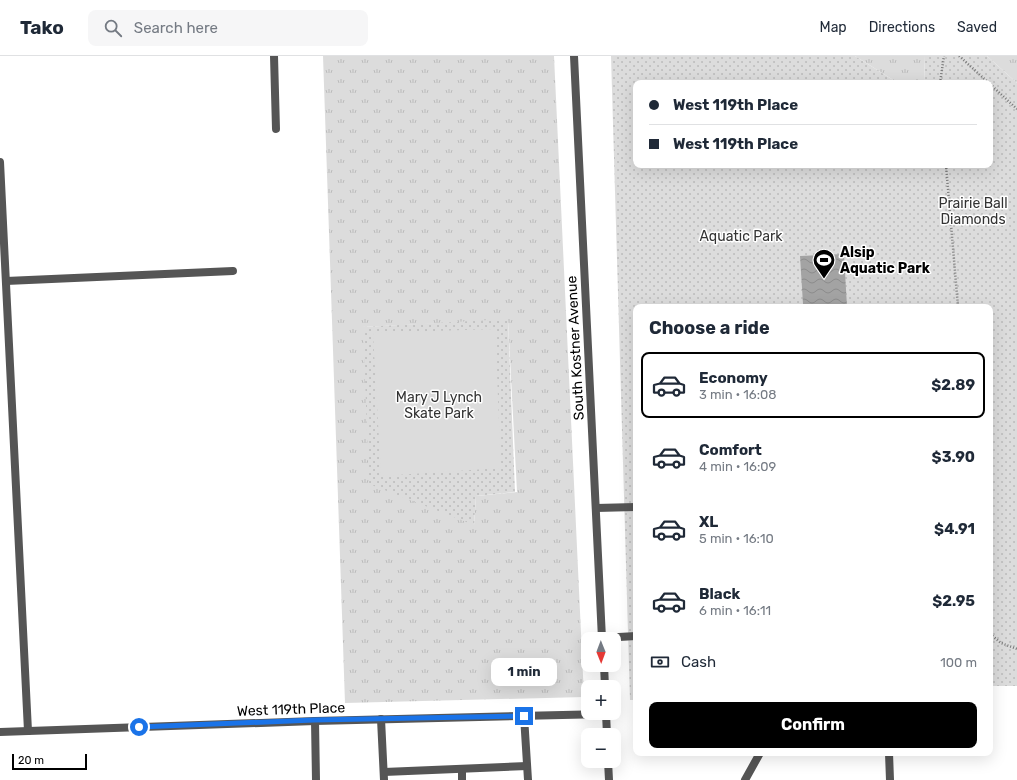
<!DOCTYPE html>
<html lang="en">
<head>
<meta charset="utf-8">
<style>
	:root { --surface:#fff; --page:#f6f6f7; --text:#1f2937; --muted:#747a83; --line:#e0e1e3; --accent:#000 }
	body { margin:0; font-family:Rubik,sans-serif; background:var(--page); color:var(--text); height:100vh; display:flex; flex-direction:column; font-size:15px; white-space:nowrap }
	* { box-sizing:border-box; margin:0 }
	p { font-size:13px; color:var(--muted) }
	.icon { flex:none; width:22px; height:22px; fill:none; stroke:currentColor; stroke-width:2; stroke-linecap:round; stroke-linejoin:round }
	.map { position:relative; flex:1; overflow:hidden }
	.panel { position:absolute; left:633px; top:248px; width:360px; height:452px; display:flex; flex-direction:column; background:var(--surface); border-radius:8px; box-shadow:0 4px 16px #0002 }
	.panel>* { flex:none }
	.top-card { position:absolute; left:633px; top:24px; width:360px; height:88px; border-radius:8px; box-shadow:0 4px 16px #0002; display:grid; align-content:center; height:88px; padding:0 16px; background:var(--surface) }
	.needle { width:26px; rotate:179deg }
	.tools { position:absolute; left:581px; top:576px; display:grid; gap:8px }
	.tools a { display:grid; place-items:center; width:40px; height:40px; border-radius:8px; background:var(--surface); box-shadow:0 4px 16px #0002; font-size:20px }
	.scale { position:absolute; left:12px; bottom:10px; width:75px; box-sizing:border-box; padding-left:4px; border:2px solid #000; border-top:0; font-size:11px; line-height:14px; white-space:nowrap; color:#000; -webkit-text-stroke:3px #fff; paint-order:stroke }
	.end { position:absolute; width:18px; height:18px; margin:-9px; border:5px solid #1a73e8; background:#fff; box-shadow:0 0 0 2px #fff }
	.from { border-radius:50% }
	.bubble { position:absolute; height:28px; border-radius:8px; background:var(--surface); box-shadow:0 4px 16px #0002; font-size:13px; font-weight:700; line-height:28px; text-align:center }
	.top-card b { display:flex; align-items:center; gap:14px; height:38px; font-size:15px }
	.top-card b+b { border-top:1px solid var(--line) }
	.top-card i { width:10px; height:10px; background:var(--text) }
	ul { padding:0; list-style:none }
	li { display:flex; align-items:center; gap:12px; height:66px; margin:0 8px 6px; padding:0 8px; border:2px solid transparent; border-radius:8px }
	li div { flex:1 }
	li b { display:block; font-size:15px }
	li em { font-style:normal; font-weight:700 }
	li.selected { border-color:var(--accent) }
	li>.icon { width:36px; height:36px; stroke-width:1.5 }
	h2 { padding:0 16px; font-size:18px; line-height:48px }
	.pay { display:flex; align-items:center; gap:10px; height:44px; padding:0 16px; font-size:15px }
	.pay p { margin-inline-start:auto }
	.cta { display:flex; gap:8px; margin-top:auto; padding:8px 16px }
	.cta a { flex:1; height:46px; border-radius:8px; background:var(--accent); color:#fff; font-size:16px; font-weight:700; line-height:46px; text-align:center }
	header { display:flex; align-items:center; gap:24px; box-sizing:border-box; height:56px; padding:0 20px; background:var(--surface); border-bottom:1px solid var(--line) }
	header strong { font-size:19px }
	nav { display:flex; gap:22px; margin-inline-start:auto; font-size:14px }
	.search { width:280px; height:36px; background:var(--page); display:flex; align-items:center; gap:10px; box-sizing:border-box; padding:0 14px; border-radius:8px; color:var(--muted); font-size:15px }
	.map>svg:first-child { display:block }
	.grass { fill:url(#grass-tufts); fill-rule:evenodd }
	.park { fill:url(#park-dots) }
	.pitch { fill:#dcdcdc }
	.water { fill:url(#water-waves) }
	.lines { fill:none; stroke-linecap:round; stroke-linejoin:round }
	.path { stroke:#777; stroke-width:2.5; stroke-dasharray:1 2; stroke-linecap:butt }
	.service { stroke:#555; stroke-width:8 }
	.minor { stroke:#555; stroke-width:8 }
	.route { stroke:#1a73e8; stroke-width:5 }
	.labels { text-anchor:middle; stroke-width:3; stroke-linejoin:round; paint-order:stroke }
	.park-label { font-size:14px; fill:#333; stroke:#fff }
	.poi-label { font-size:14px; font-weight:bold; fill:#000; stroke:#fff; text-anchor:start }
	.street-label { font-size:14px; fill:#000; stroke:#fff }
</style>
</head>
<body>
<header>
<strong>Tako</strong>
<div class="search"><svg class="icon" aria-label="search" viewBox="0 0 24 24"><circle cx="10" cy="10" r="6"/><path d="M15 15l6 6"/></svg>Search here</div>
<nav><a>Map</a><a>Directions</a><a>Saved</a></nav>
</header>
<div class="map">
<svg width="1017" height="724" viewBox="0 0 1017 724">
	<defs>
		<pattern id="grass-tufts" width="24" height="20" patternUnits="userSpaceOnUse"><rect width="24" height="20" fill="#dcdcdc"/><path d="M3 7l-1-3M5 7V3M7 7l1-3M15 17l-1-3M17 17v-4M19 17l1-3" fill="none" stroke="#bbb"/></pattern>
		<pattern id="park-dots" width="8" height="8" patternUnits="userSpaceOnUse"><rect width="8" height="8" fill="#dcdcdc"/><path d="M2 2h.1M6 6h.1" fill="none" stroke="#bbb" stroke-width="1.8" stroke-linecap="round"/></pattern>
		<pattern id="water-waves" width="16" height="10" patternUnits="userSpaceOnUse"><rect width="16" height="10" fill="#a3a3a3"/><path d="M0 5q4-4 8 0t8 0" fill="none" stroke="#8b8b8b"/></pattern>
	</defs>
	<rect width="100%" height="100%" fill="#fff"/>
	<g class="grass">
		<path d="M323 0H554L584 641 345 647ZM508 264 517 436 476 440 474 469 363 271Z"/>
		<path d="M855 0H924L925 27H898Z"/>
		<path d="M987 0H1017V27Z"/>
	</g>
	<g class="park">
		<path d="M611 0H855L898 27H636V109H990V27H925L924 0H987L1017 27V630H990V251H636V644H630Z"/>
		<path d="M508 263 515 436 476 440 474 469 369 428 363 271Z"/>
	</g>
	<path class="pitch" d="M495 273 501 412 381 420 373 277Z"/>
	<path class="water" d="M844 198 847 251H754V250L803 248 800 200Z"/>
	<g class="lines">
		<g class="path">
			<path d="M959 0 989 27"/>
			<path d="M940 27 944 0"/>
			<path d="M990 28 1017 53"/>
			<path d="M946 109 958 251"/>
			<path d="M990 578 1001 587 1017 593"/>
		</g>
		<g class="service">
			<path d="M274 0 276 73"/>
			<path d="M6 225 233 215"/>
			<path d="M596 452 636 451"/>
			<path d="M602 582 636 580"/>
			<path d="M524 660 528 724"/>
			<path d="M381 663 384 724"/>
			<path d="M315 665 316 724"/>
			<path d="M889 697 890 724"/>
			<path d="M462 713V724"/>
			<path d="M384 716 527 710"/>
			<path d="M745 724 760 697"/>
		</g>
		<g class="minor">
			<path d="M574 0 602 583"/>
			<path d="M0 106 28 675"/>
			<path d="M604 609 605 631"/>
			<path d="M606 657 607 679"/>
			<path d="M0 676 315 665 606 658"/>
			<path d="M608 705 609 724"/>
		</g>
	</g>
	<g class="lines">
		<path class="route" d="M139 671 314 664 524 660"/>
	</g>
	<defs>
		<g id="stadium-pin" transform="scale(1.15)"><path d="M0 17L-7.5 6A9.5 9.5 0 1 1 7.5 6Z" fill="#000" stroke="#fff"/><path d="M0-5a6.5 5 0 1 0 0 10a6.5 5 0 1 0 0-10ZM-3.5-1.8h7v3.6h-7Z" fill="#fff"/></g>
	</defs>
	<g fill-rule="evenodd">
		<use href="#stadium-pin" x="824" y="204"/>
	</g>
	<g class="labels">
		<g class="park-label">
			<text x="973" y="152">Prairie Ball<tspan x="973" dy="16">Diamonds</tspan></text>
			<text x="741" y="185">Aquatic Park</text>
			<text x="439" y="346">Mary J Lynch<tspan x="439" dy="16">Skate Park</tspan></text>
		</g>
		<g class="poi-label">
			<text x="840" y="201">Alsip<tspan x="840" dy="16">Aquatic Park</tspan></text>
		</g>
		<g class="street-label">
			<text transform="translate(575 292) rotate(-93)" y="5">South Kostner Avenue</text>
			<text transform="translate(291 653) rotate(-2)" y="5">West 119th Place</text>
		</g>
	</g>
</svg>
<div class="tools">
<a><svg class="needle" viewBox="-14 -14 28 28"><path d="M0-13l5 13h-10z" fill="#e53935"/><path d="M0 13l5-13h-10z" fill="#747a83"/></svg></a>
<a>+</a>
<a>−</a>
</div>
<div class="scale">20 m</div>
<i class="end from" style="left:139px;top:671px"></i>
<i class="end" style="left:524px;top:660px"></i>
<div class="bubble" style="left:491px;top:602px;width:66px">1 min</div>
<div class="top-card">
<b><i class="from"></i>West 119th Place</b>
<b><i></i>West 119th Place</b>
</div>
<section class="panel">
<h2>Choose a ride</h2>
<ul>
<li class="selected"><svg class="icon" aria-label="car" viewBox="0 0 24 24"><path d="M5 17H2v-5l4-1 3-4h7l3 4 3 1v5h-3M9 17h6M6 11h13"/><circle cx="7" cy="17" r="2"/><circle cx="17" cy="17" r="2"/></svg><div><b>Economy</b><p>3 min · 16:08</p></div><em>$2.89</em></li>
<li><svg class="icon" aria-label="car" viewBox="0 0 24 24"><path d="M5 17H2v-5l4-1 3-4h7l3 4 3 1v5h-3M9 17h6M6 11h13"/><circle cx="7" cy="17" r="2"/><circle cx="17" cy="17" r="2"/></svg><div><b>Comfort</b><p>4 min · 16:09</p></div><em>$3.90</em></li>
<li><svg class="icon" aria-label="car" viewBox="0 0 24 24"><path d="M5 17H2v-5l4-1 3-4h7l3 4 3 1v5h-3M9 17h6M6 11h13"/><circle cx="7" cy="17" r="2"/><circle cx="17" cy="17" r="2"/></svg><div><b>XL</b><p>5 min · 16:10</p></div><em>$4.91</em></li>
<li><svg class="icon" aria-label="car" viewBox="0 0 24 24"><path d="M5 17H2v-5l4-1 3-4h7l3 4 3 1v5h-3M9 17h6M6 11h13"/><circle cx="7" cy="17" r="2"/><circle cx="17" cy="17" r="2"/></svg><div><b>Black</b><p>6 min · 16:11</p></div><em>$2.95</em></li>
</ul>
<div class="pay"><svg class="icon" aria-label="cash" viewBox="0 0 24 24"><path d="M3 7h18v10H3z"/><circle cx="12" cy="12" r="2"/></svg>Cash<p>100 m</p></div>
<div class="cta"><a>Confirm</a></div>
</section>
</div>
</body>
</html>
